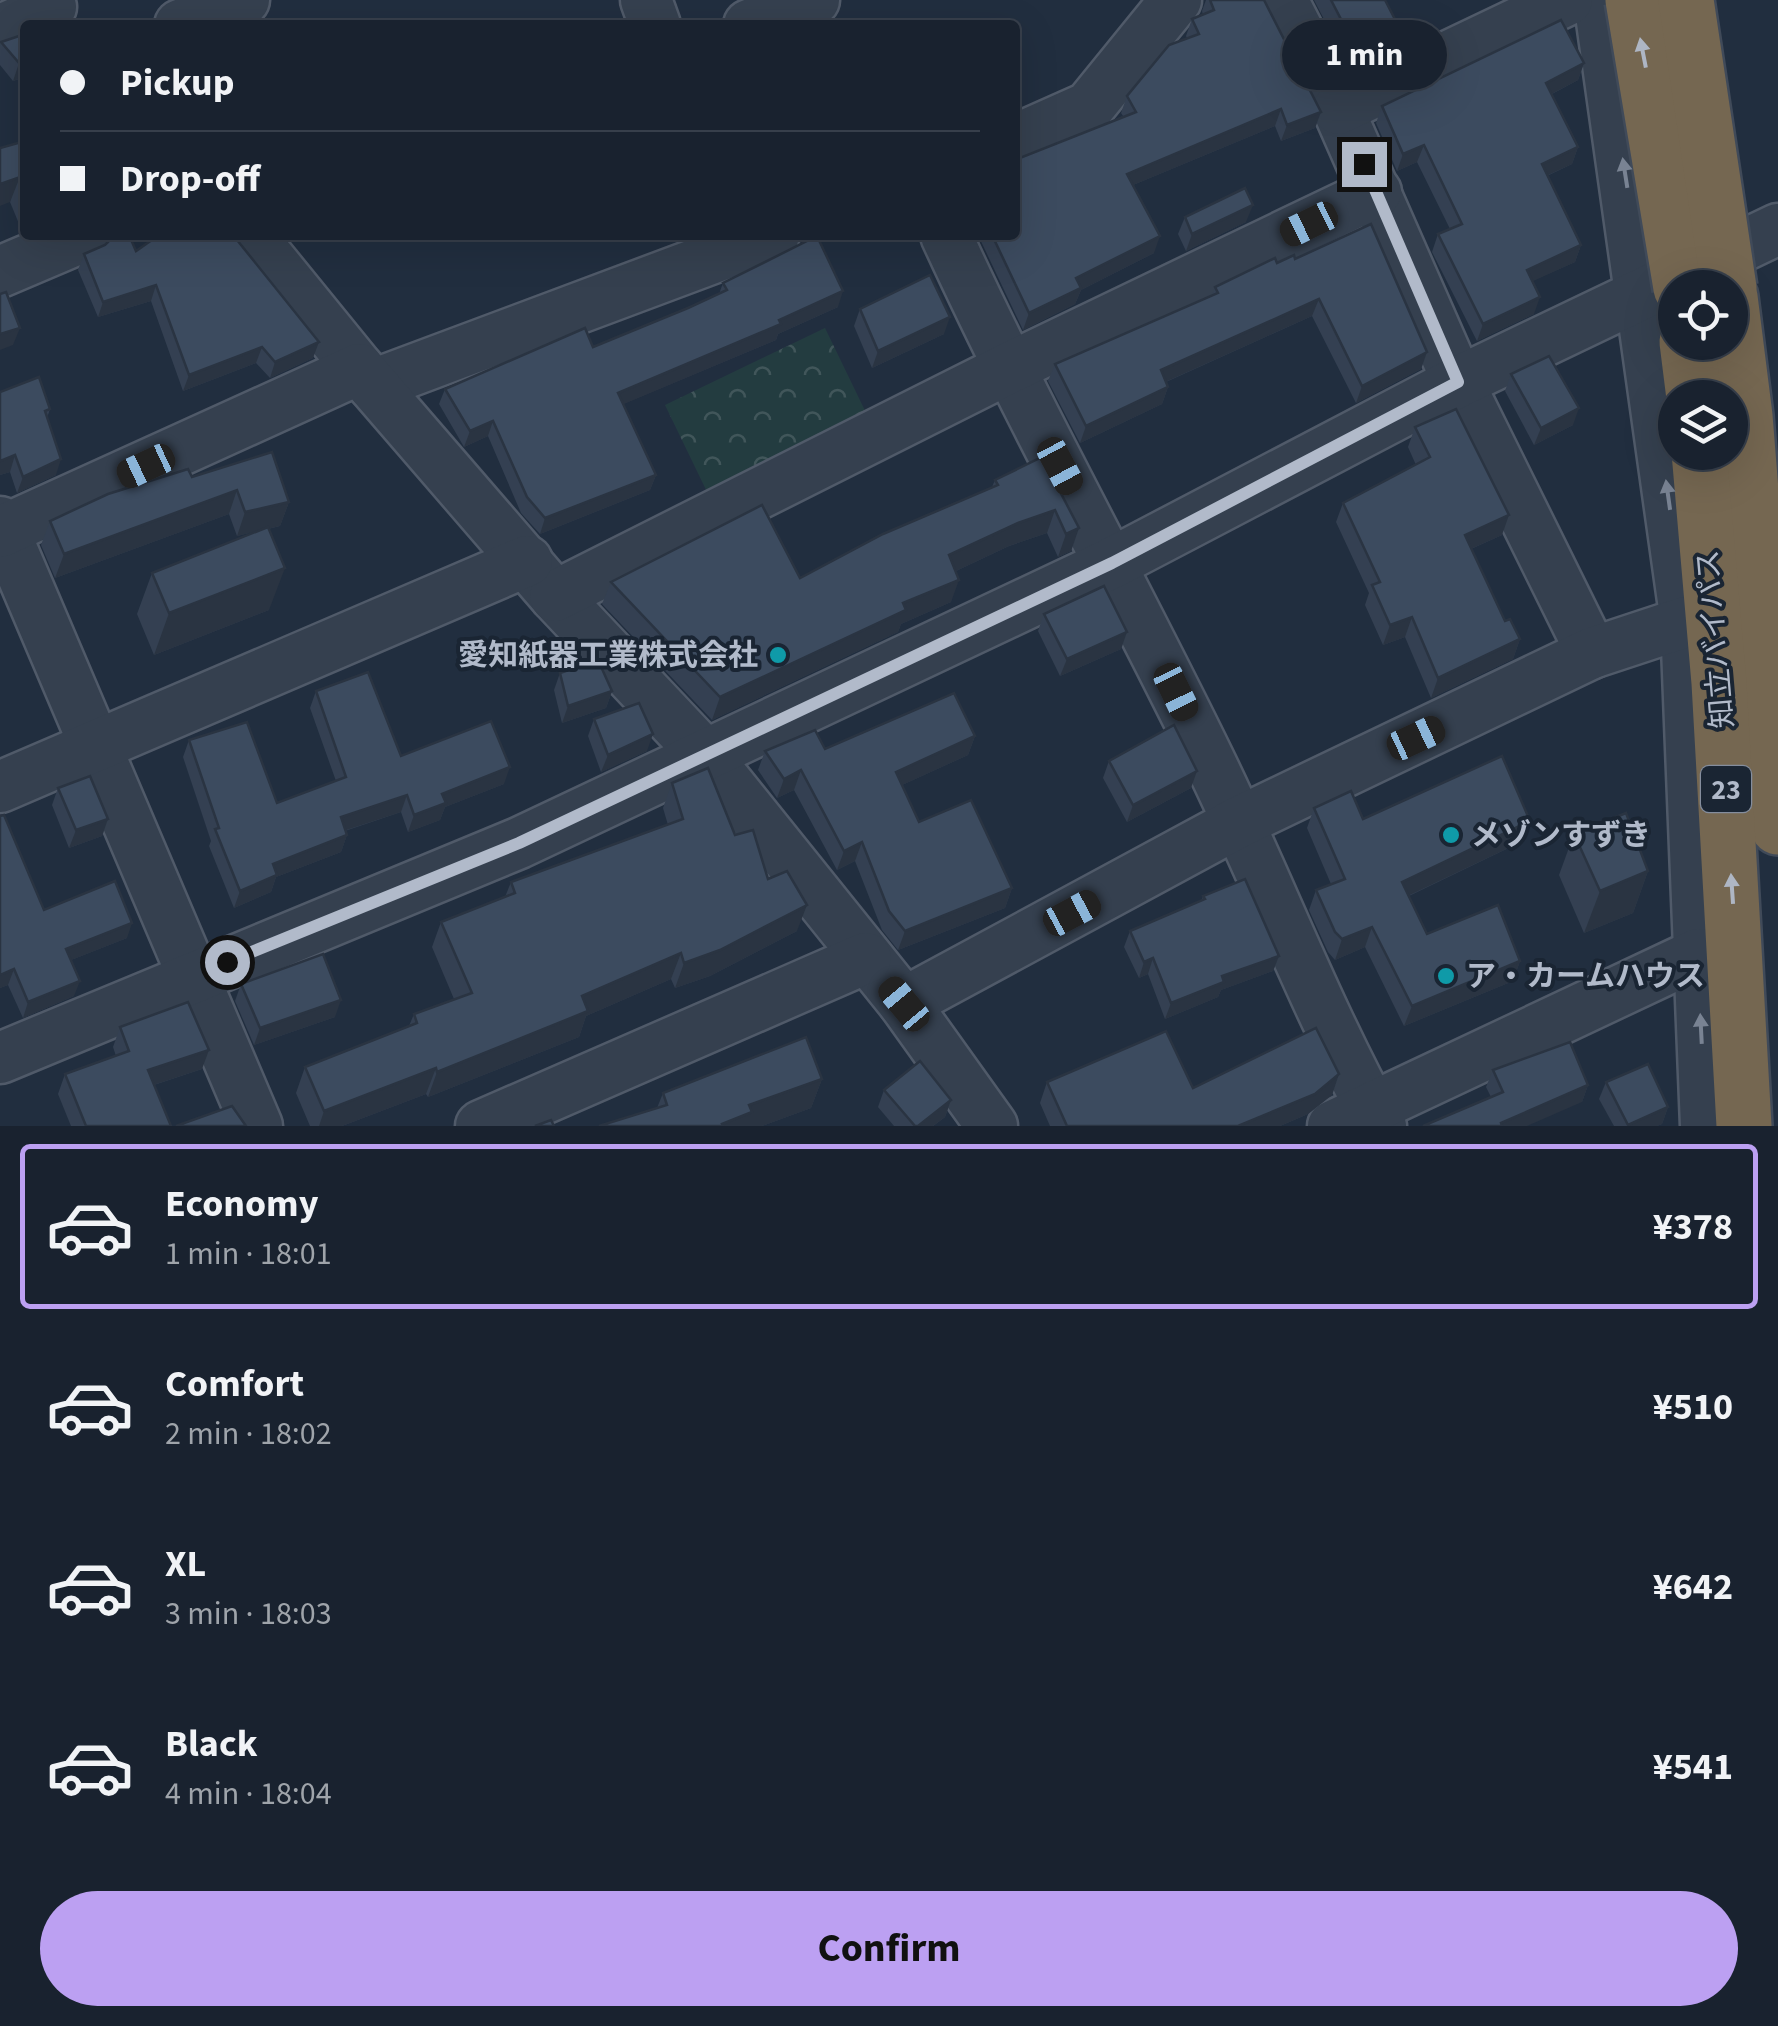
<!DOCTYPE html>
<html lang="en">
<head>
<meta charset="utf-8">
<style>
	:root { --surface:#19222f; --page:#262f3b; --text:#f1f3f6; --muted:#9fa4aa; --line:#373f4b; --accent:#bca0f2 }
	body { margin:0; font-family:"Source Sans 3","Noto Sans JP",sans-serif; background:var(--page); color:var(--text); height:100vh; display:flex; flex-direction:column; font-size:38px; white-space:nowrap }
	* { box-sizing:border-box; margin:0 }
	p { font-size:32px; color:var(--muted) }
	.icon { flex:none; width:55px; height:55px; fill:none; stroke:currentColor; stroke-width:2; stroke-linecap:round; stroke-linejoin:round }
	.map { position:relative; height:1126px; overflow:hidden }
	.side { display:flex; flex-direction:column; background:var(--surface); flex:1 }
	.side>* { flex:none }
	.top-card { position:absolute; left:20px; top:20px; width:1000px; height:220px; border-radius:10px; box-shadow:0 10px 40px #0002,0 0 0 2px var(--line); display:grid; align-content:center; height:220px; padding:0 40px; background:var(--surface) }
	.fabs { position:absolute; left:1658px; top:270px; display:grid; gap:20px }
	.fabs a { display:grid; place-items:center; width:90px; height:90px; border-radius:50%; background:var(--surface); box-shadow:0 10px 40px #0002,0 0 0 2px var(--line); font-size:50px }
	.end { position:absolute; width:45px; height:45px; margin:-22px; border:12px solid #b1baca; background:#111; box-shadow:0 0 0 5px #111 }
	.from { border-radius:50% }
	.bubble { position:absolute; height:70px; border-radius:35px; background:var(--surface); box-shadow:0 10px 40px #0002,0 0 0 2px var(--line); font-size:32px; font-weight:700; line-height:70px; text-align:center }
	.car { position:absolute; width:30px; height:60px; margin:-30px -15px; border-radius:12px; box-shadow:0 0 8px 2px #0007; background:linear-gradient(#222 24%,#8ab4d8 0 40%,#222 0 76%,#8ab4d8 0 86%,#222 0) }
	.top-card b { display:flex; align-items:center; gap:35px; height:95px; font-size:38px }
	.top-card b+b { border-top:2px solid var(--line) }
	.top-card i { width:25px; height:25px; background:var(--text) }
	ul { padding:18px 0 0; list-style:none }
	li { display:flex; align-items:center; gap:30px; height:165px; margin:0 20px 15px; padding:0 20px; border:5px solid transparent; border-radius:10px }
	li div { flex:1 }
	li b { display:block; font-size:38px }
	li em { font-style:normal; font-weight:700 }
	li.active { border-color:var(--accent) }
	li>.icon { width:90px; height:90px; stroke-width:1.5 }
	.button { display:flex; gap:20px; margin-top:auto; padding:20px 40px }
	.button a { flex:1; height:115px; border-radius:60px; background:var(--accent); color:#111; font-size:40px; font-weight:700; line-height:115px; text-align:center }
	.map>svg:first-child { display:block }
	.forest { fill:url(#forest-crowns) }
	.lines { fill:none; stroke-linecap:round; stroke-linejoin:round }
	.minor-casing { stroke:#505a69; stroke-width:55 }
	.highway-casing { stroke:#404a59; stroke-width:60 }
	.minor { stroke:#35404f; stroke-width:50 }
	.highway { stroke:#756751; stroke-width:55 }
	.highway-bridge-casing { stroke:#404a59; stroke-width:60; stroke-linecap:butt }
	.highway-bridge { stroke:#756751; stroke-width:55 }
	.wall { fill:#344052 }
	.shaded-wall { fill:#2a3442 }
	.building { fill:#3c4b5f; stroke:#2a3442; stroke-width:2.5 }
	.oneway { fill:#aeb6c4 }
	.oneway2 { fill:#798393 }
	.route { stroke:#b1baca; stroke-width:12 }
	.culture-dot { fill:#0f9aa8; stroke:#1a2533; stroke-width:4 }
	.labels { text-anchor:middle; stroke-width:8; stroke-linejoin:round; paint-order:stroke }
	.shield { fill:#1a2533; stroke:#848d9d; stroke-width:2.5 }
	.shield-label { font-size:28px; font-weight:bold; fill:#b1baca }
	.street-label { font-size:30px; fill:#b1baca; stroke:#1a2533 }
	.poi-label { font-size:30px; font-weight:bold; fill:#b1baca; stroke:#1a2533; text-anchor:start }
</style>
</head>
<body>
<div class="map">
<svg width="1778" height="1126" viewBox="0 0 1778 1126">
	<defs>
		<pattern id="forest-crowns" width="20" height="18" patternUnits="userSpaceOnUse" patternTransform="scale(2.5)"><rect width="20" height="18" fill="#233c40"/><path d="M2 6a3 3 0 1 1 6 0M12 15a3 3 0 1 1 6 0" fill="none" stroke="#41565a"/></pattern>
	</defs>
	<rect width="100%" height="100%" fill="#212e3f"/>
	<path class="forest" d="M825 328 870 421 710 498 665 405Z"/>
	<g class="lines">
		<g class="minor-casing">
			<g id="minor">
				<path d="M646 0 655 25"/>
				<path d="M1282 0 1338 109 1458 382 1592 653"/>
				<path d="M1599 0 1686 622 1706 1126"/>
				<path d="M180 25 244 0"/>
				<path d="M749 25 814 0"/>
				<path d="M0 31 51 7"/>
				<path d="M1338 109 1567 0"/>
				<path d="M1015 140 1089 107 1176 0"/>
				<path d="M250 235 359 369"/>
				<path d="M946 235C1027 412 1122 582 1207 756 1267 878 1315 1007 1381 1126"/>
				<path d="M0 272 87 235"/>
				<path d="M373 385 774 235"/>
				<path d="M0 522 257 1126"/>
				<path d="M0 532 359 369 555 596 704 754 904 1003 992 1126"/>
				<path d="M555 596 1007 369 1376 192"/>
				<path d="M0 787 527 561"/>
				<path d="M904 1003 1239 822 1592 653 1686 622"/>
				<path d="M0 1058 519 843 1112 563 1458 382 1778 229"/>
				<path d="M481 1126 866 958"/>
				<path d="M1333 1126 1698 954"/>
			</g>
		</g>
		<g class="highway-casing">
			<g id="highway">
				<path d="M1730 297 1745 416 1778 827"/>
				<path d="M1687 342 1694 398"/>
				<path d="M1699 452 1719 683 1744 1126"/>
			</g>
		</g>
		<use href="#minor" class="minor"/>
		<use href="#highway" class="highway"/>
		<g class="highway-bridge-casing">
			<g id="highway-bridge">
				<path d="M1633 0 1681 288"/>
				<path d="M1686 0 1729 288"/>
			</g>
		</g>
		<use href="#highway-bridge" class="highway-bridge"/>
	</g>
	<g class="wall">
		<path d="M1206 0H1264L1321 112 1315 128 1281 141 1275 126 1133 185 1154 253 1081 290 1075 304 1023 330 978 235H1015L1020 158 1123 116 1121 113 1127 96 1187 38 1186 36 1192 19 1203 15 1202 11Z"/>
		<path d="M1314 0H1385L1394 51 1351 71Z"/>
		<path d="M25 34V77L13 81 0 65V46L1 42Z"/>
		<path d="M1584 63 1578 80 1552 94 1578 147 1572 164 1547 176 1581 245 1575 262 1532 281 1534 314 1477 341 1432 252 1438 234 1450 229 1417 162 1397 171 1376 123 1382 106Z"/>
		<path d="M25 141V230L22 231 10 202Z"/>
		<path d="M1185 217 1246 222 1186 251 1178 234Z"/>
		<path d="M136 251 313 358 270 378 256 363 183 391 151 301 98 317 78 270 84 254Z"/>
		<path d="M1295 259 1427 352 1421 369 1356 403 1312 316 1166 382 1168 387 1162 404 1080 443 1048 381 1055 364 1212 295 1215 287 1277 263Z"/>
		<path d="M723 283 838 307 778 334 776 340 623 404 656 475 650 490 540 534 521 513 488 436 464 447 439 404 445 389 593 347 719 294Z"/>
		<path d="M860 309 944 334 872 368 854 326Z"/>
		<path d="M1511 374 1573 425 1534 445 1505 391Z"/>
		<path d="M0 392 50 409 47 418 56 475 17 493 10 472 0 475Z"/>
		<path d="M1415 427 1502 535 1471 549 1505 621 1520 639 1513 659 1431 698 1405 637 1383 645 1365 605 1369 593 1336 522 1343 503 1416 465 1408 447Z"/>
		<path d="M1042 457 1079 528 1071 551 1058 557 1047 533 1009 546 956 571 951 602 901 624 898 632 712 720 602 604 611 582 800 578 992 487 995 480Z"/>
		<path d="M192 477 289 502 280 526 268 529 269 610 154 655 137 614 152 573 257 531 237 536 229 514 55 578 41 545 50 521Z"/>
		<path d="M1044 614 1127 632 1121 649 1060 676 1038 631Z"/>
		<path d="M560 673 612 691 606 708 562 723 554 690Z"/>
		<path d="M316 691 401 756 504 784 445 807 440 820 408 832 401 812 345 831 347 835 341 852 276 877 271 892 234 908 209 846 211 841 183 757 189 740 277 803 336 781 310 708Z"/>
		<path d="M594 719 647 751 601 772 588 736Z"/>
		<path d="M975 736 968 755 902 785 919 822 1012 888 1005 908 898 950 882 930 855 861 837 870 794 790 777 798 758 770 765 751 825 749Z"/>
		<path d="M1109 761 1191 788 1127 822 1103 778Z"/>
		<path d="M672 783 735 835 768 879 797 931 710 976 675 988 671 979 586 1016 579 1037 428 1097 426 1094 342 1126H310L296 1093 305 1067 409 1026 414 1014 454 999 432 947 441 922 505 897 511 882 668 825 663 808Z"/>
		<path d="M58 788 108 819 102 836 69 848 52 805Z"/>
		<path d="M1314 808 1363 819 1523 841 1409 896 1427 934 1520 961 1513 981 1404 1026 1365 947 1335 960 1328 952 1309 910 1316 890 1331 884 1307 828Z"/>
		<path d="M0 816 44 910 127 938 71 960 74 996 23 1018 8 985 0 988Z"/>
		<path d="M1574 834 1648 871 1633 913 1584 933 1559 875Z"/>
		<path d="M1203 896 1279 956 1273 971 1221 990 1218 997 1165 1019 1148 974 1139 978 1124 947 1130 931 1201 901Z"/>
		<path d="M241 984 335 1017 254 1045 235 1001Z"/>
		<path d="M120 1027 202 1069 154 1085 171 1126H71L58 1094 65 1074 116 1056 113 1047Z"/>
		<path d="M1493 1070 1588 1085 1582 1102 1491 1097 1486 1087Z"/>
		<path d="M1339 1074 1332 1095 1308 1114 1280 1126H1050L1040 1103 1047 1082 1193 1088Z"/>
		<path d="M822 1079 811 1108 762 1126H599L657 1108 663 1093Z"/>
		<path d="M1606 1082 1668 1107 1662 1124 1657 1126H1614L1599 1099Z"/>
		<path d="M884 1090 951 1100 945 1117 933 1126H894L878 1107Z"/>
	</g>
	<g class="shaded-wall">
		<path d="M1401 31 1394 51 1351 71 1358 52Z"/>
		<path d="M25 62V77L13 81 19 63Z"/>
		<path d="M1584 63 1578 80 1540 100 1546 83Z"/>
		<path d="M1281 109 1275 126 1121 190 1127 174Z"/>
		<path d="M1321 112 1315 128 1281 141 1287 125Z"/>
		<path d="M1424 145 1417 162 1397 171 1403 154Z"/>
		<path d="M1578 147 1572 164 1535 181 1542 164Z"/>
		<path d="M20 177 10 202 0 206V184Z"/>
		<path d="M1253 205 1246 222 1186 251 1192 234Z"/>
		<path d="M1160 236 1154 253 1081 290 1075 304 1023 330 1029 313 1076 278Z"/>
		<path d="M1581 245 1575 262 1520 287 1527 270Z"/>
		<path d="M156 285 151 301 98 317 103 302Z"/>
		<path d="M843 291 838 307 778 334 776 340 612 409 618 393Z"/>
		<path d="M1540 297 1534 314 1477 341 1483 324Z"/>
		<path d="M1319 299 1312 316 1154 387 1161 370Z"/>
		<path d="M950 317 944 334 872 368 878 351Z"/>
		<path d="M20 328 13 345 0 350V334Z"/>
		<path d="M319 342 313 358 270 378 275 362Z"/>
		<path d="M262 347 256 363 183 391 189 375Z"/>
		<path d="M1427 352 1421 369 1356 403 1362 386Z"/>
		<path d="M1168 387 1162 404 1080 443 1086 426Z"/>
		<path d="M1579 408 1573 425 1534 445 1541 428Z"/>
		<path d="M493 421 488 436 464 447 470 431Z"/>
		<path d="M15 455 10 472 0 475V461Z"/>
		<path d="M61 459 56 475 17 493 23 477Z"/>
		<path d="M656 475 650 490 540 534 545 518Z"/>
		<path d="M237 490 229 514 55 578 64 554Z"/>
		<path d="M289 502 280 526 237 536 245 512Z"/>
		<path d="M1055 510 1047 533 1009 546 941 578 949 555 1018 523Z"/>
		<path d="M1509 515 1502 535 1457 555 1465 535Z"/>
		<path d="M1079 528 1071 551 1058 557 1066 534Z"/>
		<path d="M285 568 269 610 154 655 169 613Z"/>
		<path d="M959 580 951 602 901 624 898 632 712 720 720 697 903 603Z"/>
		<path d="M1412 617 1405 637 1383 645 1390 625Z"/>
		<path d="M1127 632 1121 649 1060 676 1067 659Z"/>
		<path d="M1520 639 1513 659 1431 698 1438 678Z"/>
		<path d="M612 691 606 708 562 723 568 706Z"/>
		<path d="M653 734 647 751 601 772 608 755Z"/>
		<path d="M975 736 968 755 889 791 896 772Z"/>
		<path d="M510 767 504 784 445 807 440 820 408 832 414 815 442 794Z"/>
		<path d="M801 770 794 790 777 798 784 779Z"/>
		<path d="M1197 771 1191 788 1127 822 1133 805Z"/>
		<path d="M407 795 401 812 334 834 341 817Z"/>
		<path d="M108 819 102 836 69 848 76 830Z"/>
		<path d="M1530 821 1523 841 1395 902 1402 882Z"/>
		<path d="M347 835 341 852 276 877 271 892 234 908 240 891 273 864Z"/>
		<path d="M862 842 855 861 837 870 844 851Z"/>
		<path d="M1648 871 1633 913 1584 933 1600 891Z"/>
		<path d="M1012 888 1005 908 898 950 905 931Z"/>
		<path d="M807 905 797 931 710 976 675 988 684 963Z"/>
		<path d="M132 923 127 938 61 964 66 949Z"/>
		<path d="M1372 927 1365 947 1335 960 1342 939Z"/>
		<path d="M681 953 671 979 586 1016 579 1037 428 1097 437 1072 582 996Z"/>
		<path d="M1279 956 1273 971 1221 990 1218 997 1165 1019 1171 1003 1222 976Z"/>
		<path d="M1153 958 1148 974 1139 978 1144 962Z"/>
		<path d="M1520 961 1513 981 1404 1026 1412 1006Z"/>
		<path d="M14 969 8 985 0 988V975Z"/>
		<path d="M80 981 74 996 23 1018 28 1002Z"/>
		<path d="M341 1000 335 1017 254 1045 260 1028Z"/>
		<path d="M209 1050 202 1069 141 1089 148 1070Z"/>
		<path d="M436 1068 426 1094 342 1126H319L324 1111Z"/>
		<path d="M1339 1074 1332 1095 1308 1114 1280 1126H1238Z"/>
		<path d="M822 1079 811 1108 762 1126H721L749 1105Z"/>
		<path d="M1588 1085 1582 1102 1527 1126H1500L1501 1123Z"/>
		<path d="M951 1100 945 1117 933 1126H918Z"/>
		<path d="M1668 1107 1662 1124 1657 1126H1628Z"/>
	</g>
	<g class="building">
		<path d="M1210 0H1264L1321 112 1287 125 1281 109 1127 174 1160 236 1076 278 1081 288 1029 313 992 235H1015V152H1016L1020 158 1136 112 1127 96 1169 45 1199 34 1192 19 1214 10Z"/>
		<path d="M1331 0H1385L1401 31 1358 52Z"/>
		<path d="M1561 20 1584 63 1546 83 1578 147 1542 164 1581 245 1527 270 1540 297 1483 324 1438 234 1462 224 1424 145 1403 154 1382 106Z"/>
		<path d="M25 34V62L19 63 1 42Z"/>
		<path d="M25 141V190L20 177 0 184V148Z"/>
		<path d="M1245 188 1253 205 1192 234 1185 217Z"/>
		<path d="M1371 224 1427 352 1362 386 1319 299 1161 370 1168 387 1086 426 1055 364 1218 293 1215 287 1275 258 1277 263 1294 255 1295 259Z"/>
		<path d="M115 235H129L136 251 159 235H233L319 342 275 362 262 347 189 375 156 285 103 302 84 254 105 245Z"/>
		<path d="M817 236 843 291 779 320 781 324 618 393 656 475 545 518 527 497 493 421 470 431 445 389 585 328 593 347 688 308 727 290 723 283Z"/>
		<path d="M930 275 950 317 878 351 860 309Z"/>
		<path d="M6 292 20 328 0 334V294Z"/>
		<path d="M1549 356 1579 408 1541 428 1511 374Z"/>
		<path d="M39 377 50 409 45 411 61 459 23 477 15 455 0 461V392Z"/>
		<path d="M1456 409 1509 515 1465 535 1505 621 1510 619 1520 639 1438 678 1412 617 1390 625 1372 585 1380 582 1343 503 1430 457 1415 427Z"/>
		<path d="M272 452 289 502 245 512 237 490 64 554 50 521 108 494 188 469 192 477Z"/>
		<path d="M1042 457 1079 528 1066 534 1055 510 1018 523 949 555 959 580 903 603 906 610 720 697 611 582 762 505 800 578 883 534 998 485 995 480Z"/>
		<path d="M268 527 285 568 169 613 152 573Z"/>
		<path d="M1104 586 1127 632 1067 659 1044 614Z"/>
		<path d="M598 660 612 691 568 706 560 673Z"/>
		<path d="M368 672 401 756 491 721 510 767 442 794 446 803 414 815 407 795 341 817 347 835 273 864 277 875 240 891 215 829 219 828 189 740 247 722 277 803 346 777 316 691Z"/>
		<path d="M954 693 975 736 896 772 919 822 971 800 1012 888 905 931 889 911 862 842 844 851 801 770 784 779 765 751 815 730 825 749Z"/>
		<path d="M639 703 653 734 608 755 594 719Z"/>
		<path d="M1174 725 1197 771 1133 805 1109 761Z"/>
		<path d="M1502 756 1530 821 1402 882 1427 934 1498 905 1520 961 1412 1006 1372 927 1342 939 1335 932 1316 890 1345 879 1314 808 1351 791 1363 819Z"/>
		<path d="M708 768 735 835 753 830 768 879 787 871 807 905 720 950 684 963 681 953 582 996 588 1011 437 1072 436 1068 324 1111 305 1067 417 1023 414 1014 472 993 441 922 515 893 511 882 683 819 672 783Z"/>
		<path d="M90 776 108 819 76 830 58 788Z"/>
		<path d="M1626 813 1648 871 1600 891 1574 834Z"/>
		<path d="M4 815 44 910 115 881 132 923 66 949 80 981 28 1002 14 969 0 975V816Z"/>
		<path d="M1245 879 1279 956 1222 976 1224 982 1171 1003 1153 958 1144 962 1130 931 1205 899 1203 896Z"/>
		<path d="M323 954 341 1000 260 1028 241 984Z"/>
		<path d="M188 1002 209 1050 148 1070 171 1126H86L65 1074 129 1051 120 1027Z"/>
		<path d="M1316 1028 1339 1074 1315 1094 1238 1126H1067L1047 1082 1166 1031 1193 1088Z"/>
		<path d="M806 1037 822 1079 749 1105 752 1112 722 1124 723 1126H599L667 1105 663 1093Z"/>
		<path d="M1570 1042 1588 1085 1501 1123 1502 1126H1423L1503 1092 1493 1070Z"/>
		<path d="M920 1061 951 1100 918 1126H915L884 1090Z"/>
		<path d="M1648 1064 1668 1107 1628 1125 1606 1082Z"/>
		<path d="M232 1106 246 1126H176Z"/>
		<path d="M551 1120 554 1126H535Z"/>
	</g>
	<defs><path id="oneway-solid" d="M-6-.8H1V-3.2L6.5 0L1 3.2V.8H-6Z" transform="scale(2.5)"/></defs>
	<g class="oneway">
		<use href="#oneway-solid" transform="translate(1643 53) rotate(-101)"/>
		<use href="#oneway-solid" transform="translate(1732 889) rotate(-94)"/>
	</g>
	<g class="oneway2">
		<use href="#oneway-solid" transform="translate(1625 173) rotate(-99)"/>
		<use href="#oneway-solid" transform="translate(1668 495) rotate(-98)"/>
		<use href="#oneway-solid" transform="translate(1701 1029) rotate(-93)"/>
	</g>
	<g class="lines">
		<path class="route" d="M227 962 519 843 1112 563 1458 382 1364 164"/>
	</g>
	<g class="culture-dot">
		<circle cx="778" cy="655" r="10"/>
		<circle cx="1451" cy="835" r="10"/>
		<circle cx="1446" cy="976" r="10"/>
	</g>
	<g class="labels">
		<rect class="shield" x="1701" y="766" width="50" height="46" rx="8"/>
		<g class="shield-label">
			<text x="1726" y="799">23</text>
		</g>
		<g class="street-label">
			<text transform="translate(1715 639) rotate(-95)" y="10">知立バイパス</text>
		</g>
		<g class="poi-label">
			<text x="758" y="665" text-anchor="end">愛知紙器工業株式会社</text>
			<text x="1471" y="845">メゾンすずき</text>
			<text x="1466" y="986">ア・カームハウス</text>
		</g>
	</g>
</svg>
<div class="fabs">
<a><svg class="icon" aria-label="locate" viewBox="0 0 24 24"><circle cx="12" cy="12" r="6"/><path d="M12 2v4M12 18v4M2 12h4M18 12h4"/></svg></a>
<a><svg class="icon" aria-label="layers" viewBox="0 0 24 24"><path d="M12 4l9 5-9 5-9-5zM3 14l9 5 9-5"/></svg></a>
</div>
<i class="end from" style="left:227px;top:962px"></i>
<i class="end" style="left:1364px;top:164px"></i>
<div class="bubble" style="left:1282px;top:20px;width:165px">1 min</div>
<i class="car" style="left:1309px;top:224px;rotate:244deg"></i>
<i class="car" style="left:146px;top:466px;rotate:245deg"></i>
<i class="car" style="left:1060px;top:466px;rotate:152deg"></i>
<i class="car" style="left:1176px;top:692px;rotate:154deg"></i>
<i class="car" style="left:1416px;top:738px;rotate:65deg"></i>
<i class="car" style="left:1072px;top:913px;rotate:62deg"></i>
<i class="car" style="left:904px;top:1004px;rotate:320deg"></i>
<div class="top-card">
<b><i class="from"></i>Pickup</b>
<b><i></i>Drop-off</b>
</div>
</div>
<section class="side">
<ul>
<li class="active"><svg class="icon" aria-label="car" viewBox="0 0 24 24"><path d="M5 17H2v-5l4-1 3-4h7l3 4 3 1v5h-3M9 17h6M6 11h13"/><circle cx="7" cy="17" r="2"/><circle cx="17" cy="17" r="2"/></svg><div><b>Economy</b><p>1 min · 18:01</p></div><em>¥378</em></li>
<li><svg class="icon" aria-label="car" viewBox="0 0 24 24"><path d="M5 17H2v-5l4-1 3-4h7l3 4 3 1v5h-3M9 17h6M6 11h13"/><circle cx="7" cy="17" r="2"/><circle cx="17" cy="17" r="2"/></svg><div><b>Comfort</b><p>2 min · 18:02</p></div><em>¥510</em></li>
<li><svg class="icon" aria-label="car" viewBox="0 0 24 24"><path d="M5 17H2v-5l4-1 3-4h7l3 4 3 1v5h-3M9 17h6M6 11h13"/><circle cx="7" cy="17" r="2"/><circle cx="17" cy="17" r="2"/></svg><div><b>XL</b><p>3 min · 18:03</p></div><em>¥642</em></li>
<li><svg class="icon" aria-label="car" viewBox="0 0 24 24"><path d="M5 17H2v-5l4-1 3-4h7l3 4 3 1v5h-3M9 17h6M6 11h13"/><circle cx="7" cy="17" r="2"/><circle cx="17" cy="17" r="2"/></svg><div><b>Black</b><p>4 min · 18:04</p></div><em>¥541</em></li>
</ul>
<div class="button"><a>Confirm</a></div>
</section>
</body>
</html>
